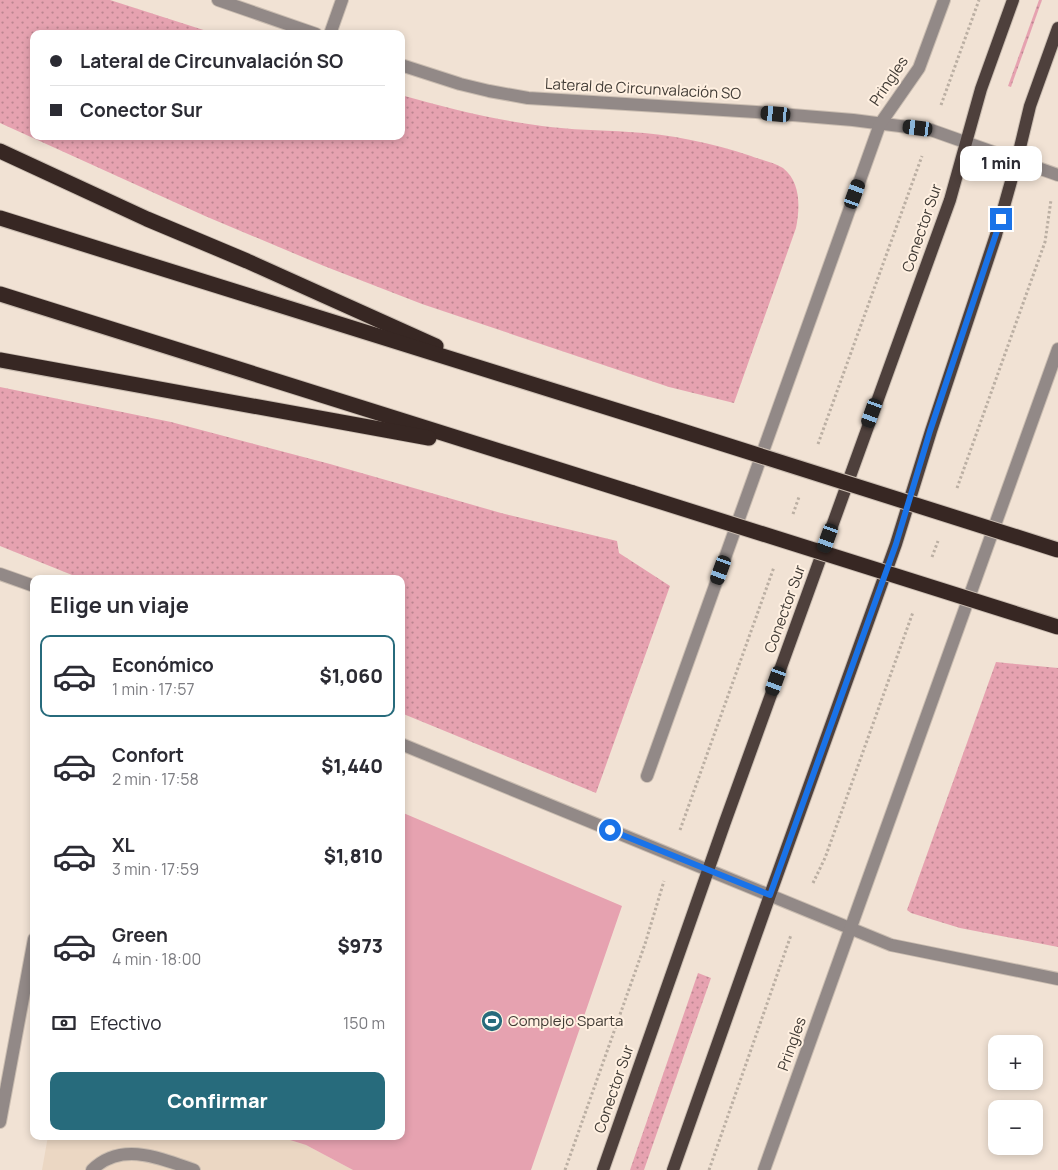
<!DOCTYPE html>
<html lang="es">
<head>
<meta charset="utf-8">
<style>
	:root { --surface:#fff; --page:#f7f7f7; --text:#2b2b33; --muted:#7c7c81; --line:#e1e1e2; --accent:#276b7c }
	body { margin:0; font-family:Manrope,sans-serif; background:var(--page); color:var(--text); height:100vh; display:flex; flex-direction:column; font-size:19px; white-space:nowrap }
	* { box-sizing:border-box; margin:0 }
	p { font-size:16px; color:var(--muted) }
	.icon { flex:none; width:28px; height:28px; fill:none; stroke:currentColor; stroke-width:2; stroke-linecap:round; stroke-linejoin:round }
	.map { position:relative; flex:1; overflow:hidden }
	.details { position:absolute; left:30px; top:575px; width:375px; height:565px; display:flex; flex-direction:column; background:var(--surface); border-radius:10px; box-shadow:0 2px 8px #0003 }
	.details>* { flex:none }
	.banner { position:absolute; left:30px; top:30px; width:375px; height:110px; border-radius:10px; box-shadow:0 2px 8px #0003; display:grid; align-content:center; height:110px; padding:0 20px; background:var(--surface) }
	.tools { position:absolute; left:988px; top:1035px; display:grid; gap:10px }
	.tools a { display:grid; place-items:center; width:55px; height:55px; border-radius:10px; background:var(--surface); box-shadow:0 2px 8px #0003; font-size:25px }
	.end { position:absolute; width:22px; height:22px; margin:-11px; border:6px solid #1a73e8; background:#fff; box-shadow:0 0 0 2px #fff }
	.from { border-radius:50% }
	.bubble { position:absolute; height:35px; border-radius:10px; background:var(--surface); box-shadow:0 2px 8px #0003; font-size:16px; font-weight:800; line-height:35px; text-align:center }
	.car { position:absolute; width:15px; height:30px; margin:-15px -8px; border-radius:6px; box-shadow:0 0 4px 1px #0007; background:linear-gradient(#222 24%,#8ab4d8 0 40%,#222 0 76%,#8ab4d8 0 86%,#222 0) }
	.banner b { display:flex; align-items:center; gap:18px; height:48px; font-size:19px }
	.banner b+b { border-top:1px solid var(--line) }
	.banner i { width:12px; height:12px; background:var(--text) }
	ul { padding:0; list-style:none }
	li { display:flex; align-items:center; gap:15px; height:82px; margin:0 10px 8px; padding:0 10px; border:2px solid transparent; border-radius:10px }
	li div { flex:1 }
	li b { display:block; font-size:19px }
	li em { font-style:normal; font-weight:800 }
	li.selected { border-color:var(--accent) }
	li>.icon { width:45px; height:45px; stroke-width:1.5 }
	h2 { padding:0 20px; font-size:22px; line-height:60px }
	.pay { display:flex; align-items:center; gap:12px; height:55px; padding:0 20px; font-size:19px }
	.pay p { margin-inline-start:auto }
	.primary-button { display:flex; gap:10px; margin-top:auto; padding:10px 20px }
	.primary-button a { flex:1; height:58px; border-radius:10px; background:var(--accent); color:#fff; font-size:20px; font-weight:800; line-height:58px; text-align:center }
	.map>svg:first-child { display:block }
	.built { fill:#ebd7c3 }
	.grass { fill:url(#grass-dots) }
	.pitch { fill:#e6a2b0 }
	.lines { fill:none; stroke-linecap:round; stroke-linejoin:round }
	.minor-casing { stroke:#cabdb1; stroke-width:14 }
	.major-casing { stroke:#cabdb1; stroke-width:14 }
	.highway-casing { stroke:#cabdb1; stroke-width:17 }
	.path { stroke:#bbafa3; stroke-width:3; stroke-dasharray:2.5 2.5; stroke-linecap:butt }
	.minor { stroke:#928987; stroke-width:12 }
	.major { stroke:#4e403c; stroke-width:12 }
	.highway { stroke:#372723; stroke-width:15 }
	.highway-bridge-casing { stroke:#cabdb1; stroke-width:17; stroke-linecap:butt }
	.highway-bridge { stroke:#372723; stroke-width:15 }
	.route { stroke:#1a73e8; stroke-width:6 }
	.labels { text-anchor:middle; stroke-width:4; stroke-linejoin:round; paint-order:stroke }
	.street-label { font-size:15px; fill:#413b35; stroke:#fff0e1 }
	.poi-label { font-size:15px; fill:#413b35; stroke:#fff0e1; text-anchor:start }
</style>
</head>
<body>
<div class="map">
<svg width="1058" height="1170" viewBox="0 0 1058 1170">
	<defs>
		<pattern id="grass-dots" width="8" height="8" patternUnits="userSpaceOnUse" patternTransform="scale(1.25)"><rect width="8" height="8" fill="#e6a2b0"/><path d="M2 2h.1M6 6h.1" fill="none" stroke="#bc8590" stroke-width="1.8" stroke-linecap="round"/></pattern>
	</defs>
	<rect width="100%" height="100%" fill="#f1e2d4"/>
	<path class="built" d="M48 1136H277L306 1145 353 1170H42Z"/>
	<g class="grass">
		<path d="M0 0H110L216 34H34V136H401V95C448 108 494 120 542 126 571 130 600 130 629 132 670 134 712 143 751 156 761 160 774 162 783 168 801 182 800 208 796 228L734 403 669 387 422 304 324 266 205 216 0 123Z"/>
		<path d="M1039 0H1042L1011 87 1008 86Z"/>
		<path d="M0 387 171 422 330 464 501 513 617 541 619 553 670 586 596 793 401 713V579H82L0 546Z"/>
		<path d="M996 662 1058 668V947L960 928 911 913 907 910Z"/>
		<path d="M698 973 711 978 644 1170H630Z"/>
	</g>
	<path class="pitch" d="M401 812 622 906 531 1170H353L306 1145 277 1136H401Z"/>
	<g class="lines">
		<g class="minor-casing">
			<g id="minor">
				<path d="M218 0 316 34"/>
				<path d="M330 34 342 0"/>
				<path d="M401 65 460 84 489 91 528 98 756 112 853 120 931 130 1058 175"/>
				<path d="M0 574 34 586"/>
				<path d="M401 744 891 945 1058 979"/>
				<path d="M647 776 880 124 919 68 944 0"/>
				<path d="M0 1122 34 939"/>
				<path d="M92 1170C121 1141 160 1158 194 1170"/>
				<path d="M764 1170 1058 349"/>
			</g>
		</g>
		<g class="major-casing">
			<g id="major">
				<path d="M603 1170 725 822 950 200 981 89 1013 0"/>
				<path d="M673 1170 770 895 896 544 931 431 996 235 1017 160 1030 106 1058 28"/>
			</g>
		</g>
		<g class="highway-casing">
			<g id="highway">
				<path d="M0 151 147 219 247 261 436 346"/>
				<path d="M0 218 657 423"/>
				<path d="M0 294 633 493"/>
				<path d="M0 360 429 438"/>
			</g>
		</g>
		<g class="path">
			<path d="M941 105 979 0"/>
			<path d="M818 444 922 156"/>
			<path d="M957 488 1045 242 1051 200"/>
			<path d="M793 514 799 497"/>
			<path d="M932 557 938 541"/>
			<path d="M680 830 774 567"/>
			<path d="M813 883 825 858 913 612"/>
			<path d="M565 1170 645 944 664 881"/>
			<path d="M709 1170 791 935"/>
		</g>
		<use href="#minor" class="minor"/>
		<use href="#major" class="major"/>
		<use href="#highway" class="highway"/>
		<g class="highway-bridge-casing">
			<g id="highway-bridge">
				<path d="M657 423 1058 550"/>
				<path d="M633 493 1058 627"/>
			</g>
		</g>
		<use href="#highway-bridge" class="highway-bridge"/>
	</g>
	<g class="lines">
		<path class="route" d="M610 830 770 895 896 544 930 431 1001 219"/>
	</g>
	<defs>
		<g id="stadium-disc" transform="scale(1.125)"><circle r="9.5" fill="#276b7c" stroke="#fff0e1"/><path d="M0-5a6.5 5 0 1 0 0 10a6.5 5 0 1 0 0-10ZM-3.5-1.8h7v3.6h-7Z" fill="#fff"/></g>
	</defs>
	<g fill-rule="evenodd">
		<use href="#stadium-disc" x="492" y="1021"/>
	</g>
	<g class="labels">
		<g class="street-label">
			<text transform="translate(889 81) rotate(-56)" y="5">Pringles</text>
			<text transform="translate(643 89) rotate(3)" y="5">Lateral de Circunvalación SO</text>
			<text transform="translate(922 228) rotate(-71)" y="5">Conector Sur</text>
			<text transform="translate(785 609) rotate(-70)" y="5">Conector Sur</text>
			<text transform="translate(792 1044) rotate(-70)" y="5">Pringles</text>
			<text transform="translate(614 1089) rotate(-71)" y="5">Conector Sur</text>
		</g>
		<g class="poi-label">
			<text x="508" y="1026">Complejo Sparta</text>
		</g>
	</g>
</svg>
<div class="tools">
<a>+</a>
<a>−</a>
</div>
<i class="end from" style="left:610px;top:830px"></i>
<i class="end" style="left:1001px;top:219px"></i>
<div class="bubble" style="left:960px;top:146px;width:82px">1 min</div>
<i class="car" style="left:776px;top:114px;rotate:275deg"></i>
<i class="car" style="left:918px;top:128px;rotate:277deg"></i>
<i class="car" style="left:855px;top:194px;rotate:20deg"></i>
<i class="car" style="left:872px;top:413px;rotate:200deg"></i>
<i class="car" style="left:828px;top:538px;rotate:200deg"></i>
<i class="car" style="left:721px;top:570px;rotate:200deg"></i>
<i class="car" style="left:776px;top:681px;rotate:200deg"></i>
<div class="banner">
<b><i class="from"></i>Lateral de Circunvalación SO</b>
<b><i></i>Conector Sur</b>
</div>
<section class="details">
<h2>Elige un viaje</h2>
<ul>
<li class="selected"><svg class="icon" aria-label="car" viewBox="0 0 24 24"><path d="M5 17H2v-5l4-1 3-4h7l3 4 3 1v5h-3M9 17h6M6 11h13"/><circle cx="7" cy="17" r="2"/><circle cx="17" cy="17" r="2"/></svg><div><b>Económico</b><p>1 min · 17:57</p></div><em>$1,060</em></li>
<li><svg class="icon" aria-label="car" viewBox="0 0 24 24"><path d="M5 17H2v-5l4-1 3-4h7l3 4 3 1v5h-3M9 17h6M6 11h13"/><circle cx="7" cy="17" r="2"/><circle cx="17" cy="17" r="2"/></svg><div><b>Confort</b><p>2 min · 17:58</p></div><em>$1,440</em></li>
<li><svg class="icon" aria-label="car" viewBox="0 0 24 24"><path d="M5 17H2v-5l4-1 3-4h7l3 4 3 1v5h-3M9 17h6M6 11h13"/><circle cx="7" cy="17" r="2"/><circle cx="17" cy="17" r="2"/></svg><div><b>XL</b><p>3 min · 17:59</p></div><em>$1,810</em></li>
<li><svg class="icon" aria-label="car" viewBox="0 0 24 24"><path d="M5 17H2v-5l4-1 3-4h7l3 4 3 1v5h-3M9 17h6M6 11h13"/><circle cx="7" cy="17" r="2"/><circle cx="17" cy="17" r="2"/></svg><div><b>Green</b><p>4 min · 18:00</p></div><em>$973</em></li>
</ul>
<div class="pay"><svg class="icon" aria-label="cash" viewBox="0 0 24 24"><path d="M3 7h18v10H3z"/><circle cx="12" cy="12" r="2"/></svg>Efectivo<p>150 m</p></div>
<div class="primary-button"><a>Confirmar</a></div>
</section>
</div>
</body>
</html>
